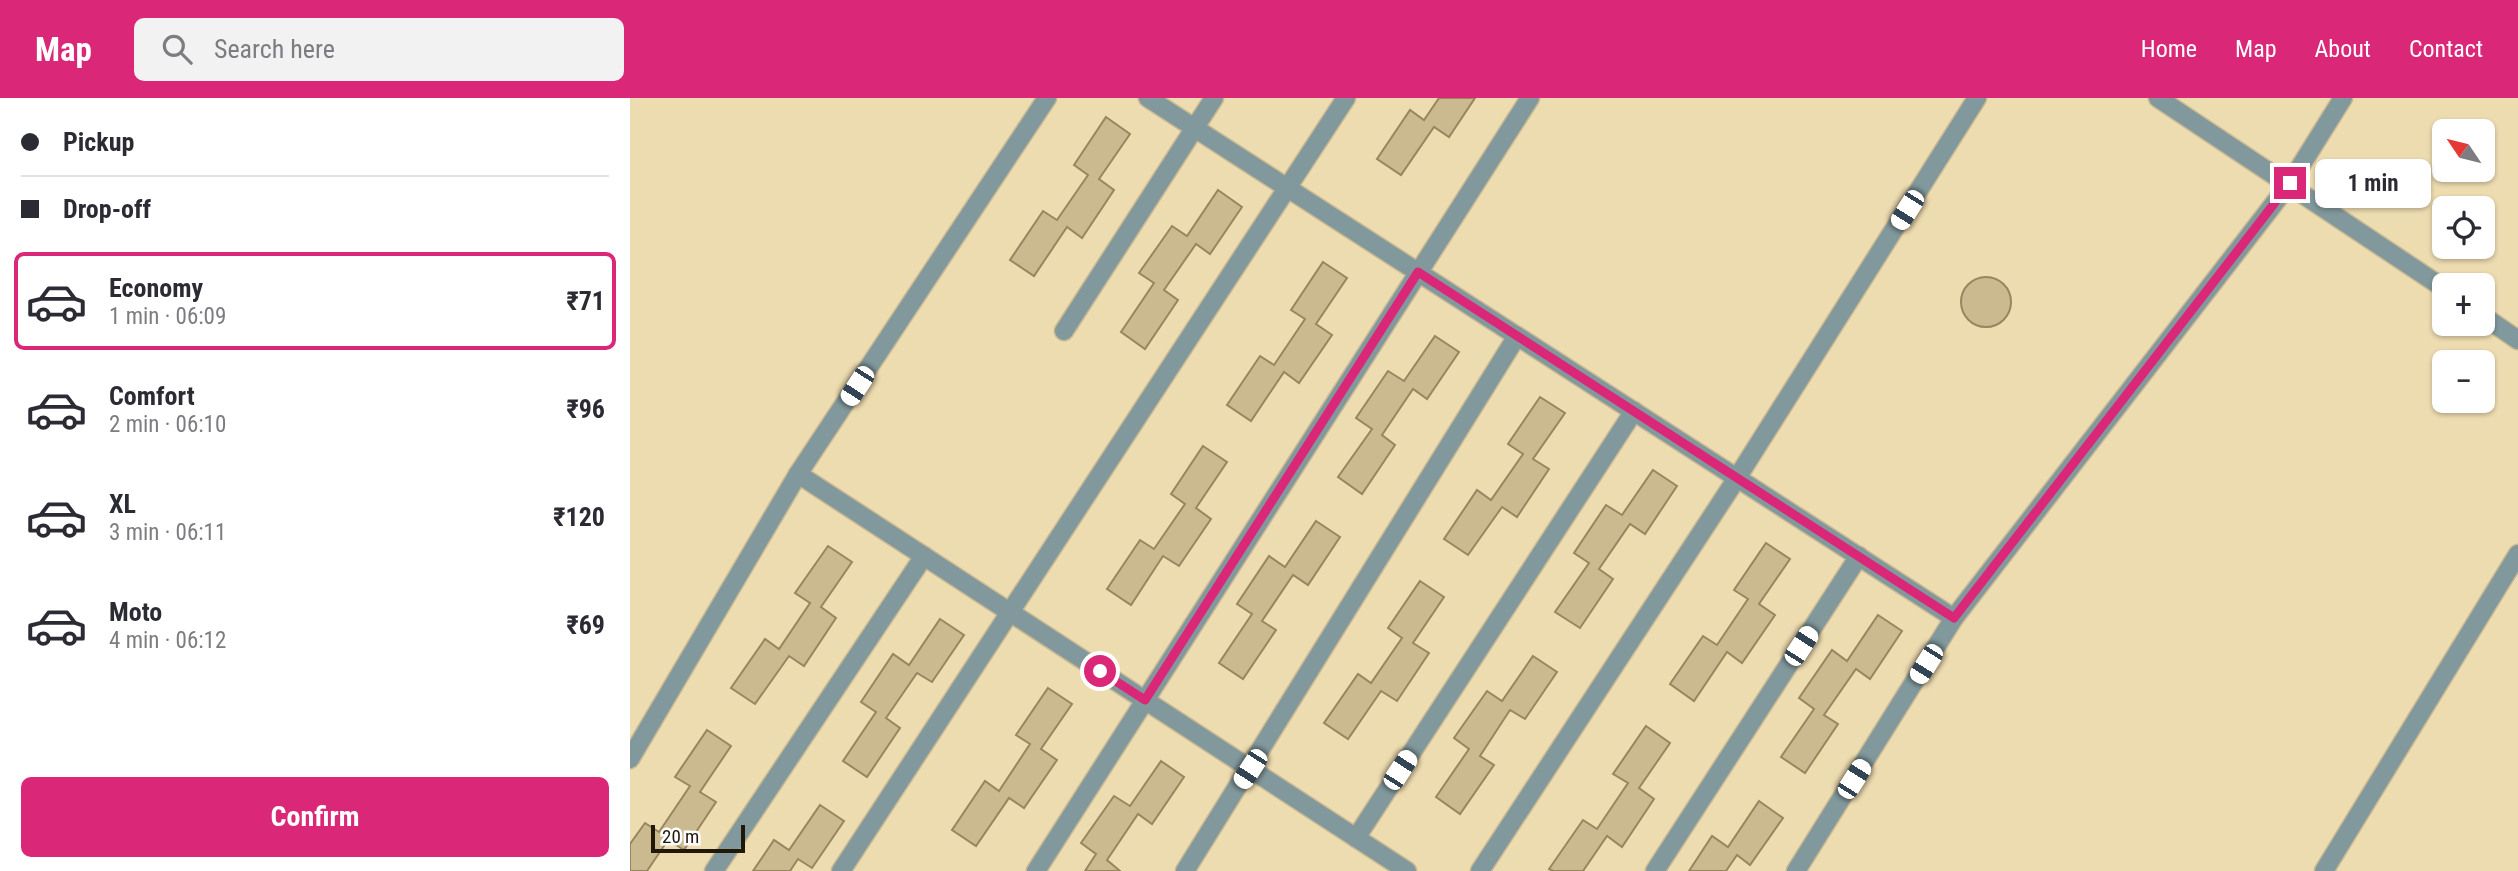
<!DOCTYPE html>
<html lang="en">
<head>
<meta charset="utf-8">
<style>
	:root { --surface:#fff; --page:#f2f2f3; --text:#2b2b33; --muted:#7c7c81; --line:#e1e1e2; --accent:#db2777 }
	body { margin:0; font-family:"Roboto Condensed",sans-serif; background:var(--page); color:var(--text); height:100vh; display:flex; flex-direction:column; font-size:26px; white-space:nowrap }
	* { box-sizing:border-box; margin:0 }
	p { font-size:23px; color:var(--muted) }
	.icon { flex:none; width:38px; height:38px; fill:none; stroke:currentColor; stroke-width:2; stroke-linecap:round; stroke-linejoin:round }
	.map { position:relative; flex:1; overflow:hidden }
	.side { display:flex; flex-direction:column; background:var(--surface); width:630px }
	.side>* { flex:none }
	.top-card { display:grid; align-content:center; height:154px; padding:0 21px; background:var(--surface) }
	.needle { width:46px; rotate:305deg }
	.controls { position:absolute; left:1802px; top:21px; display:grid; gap:14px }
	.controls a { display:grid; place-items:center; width:63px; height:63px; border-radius:10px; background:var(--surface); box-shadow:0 2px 5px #0004; font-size:35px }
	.scale { position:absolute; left:21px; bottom:18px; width:94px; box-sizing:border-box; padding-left:7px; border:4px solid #201909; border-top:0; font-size:19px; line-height:24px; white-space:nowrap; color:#201909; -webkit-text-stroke:5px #fefefe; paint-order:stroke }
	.end { position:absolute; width:32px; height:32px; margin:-16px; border:9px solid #db2777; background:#fff; box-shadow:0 0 0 4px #fff }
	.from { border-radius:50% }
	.bubble { position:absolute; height:49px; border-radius:10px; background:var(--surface); box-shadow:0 2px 5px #0004; font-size:23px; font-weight:700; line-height:49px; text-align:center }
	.car { position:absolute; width:21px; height:42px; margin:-21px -10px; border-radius:9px; box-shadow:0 0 5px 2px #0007; background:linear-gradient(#fff 24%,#345 0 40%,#fff 0 76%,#345 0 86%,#fff 0) }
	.top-card b { display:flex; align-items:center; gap:24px; height:66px; font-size:26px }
	.top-card b+b { border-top:2px solid var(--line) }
	.top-card i { width:18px; height:18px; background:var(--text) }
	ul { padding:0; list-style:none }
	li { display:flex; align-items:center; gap:21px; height:98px; margin:0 14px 10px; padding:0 7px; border:4px solid transparent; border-radius:10px }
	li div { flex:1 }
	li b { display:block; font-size:26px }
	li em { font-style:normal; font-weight:700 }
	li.active { border-color:var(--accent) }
	li>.icon { width:63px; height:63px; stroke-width:1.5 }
	.primary-button { display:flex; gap:14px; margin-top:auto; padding:14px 21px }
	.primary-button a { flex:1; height:80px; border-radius:10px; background:var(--accent); color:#fff; font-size:28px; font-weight:700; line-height:80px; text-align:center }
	header { display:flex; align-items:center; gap:42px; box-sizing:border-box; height:98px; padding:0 35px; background:var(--accent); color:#fff }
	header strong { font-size:33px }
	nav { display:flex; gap:38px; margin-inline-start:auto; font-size:24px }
	.search { width:490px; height:63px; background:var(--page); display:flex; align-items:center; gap:18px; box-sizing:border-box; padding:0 24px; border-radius:10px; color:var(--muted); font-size:26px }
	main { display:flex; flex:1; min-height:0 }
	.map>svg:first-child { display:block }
	.building { fill:#cbb98f; stroke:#97865e; stroke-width:2 }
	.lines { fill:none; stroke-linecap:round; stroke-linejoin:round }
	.minor-casing { stroke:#c9b993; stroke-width:21 }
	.minor { stroke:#81989c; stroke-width:18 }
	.route { stroke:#db2777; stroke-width:9 }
</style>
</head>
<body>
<header>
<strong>Map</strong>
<div class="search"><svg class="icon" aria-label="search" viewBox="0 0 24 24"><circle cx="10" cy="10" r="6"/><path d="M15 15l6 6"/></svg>Search here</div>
<nav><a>Home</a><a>Map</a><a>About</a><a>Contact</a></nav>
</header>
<main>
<section class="side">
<div class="top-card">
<b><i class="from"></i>Pickup</b>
<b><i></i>Drop-off</b>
</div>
<ul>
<li class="active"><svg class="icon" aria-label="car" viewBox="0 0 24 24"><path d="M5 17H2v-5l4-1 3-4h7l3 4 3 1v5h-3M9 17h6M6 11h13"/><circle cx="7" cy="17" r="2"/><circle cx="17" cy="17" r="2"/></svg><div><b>Economy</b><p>1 min · 06:09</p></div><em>₹71</em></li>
<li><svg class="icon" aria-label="car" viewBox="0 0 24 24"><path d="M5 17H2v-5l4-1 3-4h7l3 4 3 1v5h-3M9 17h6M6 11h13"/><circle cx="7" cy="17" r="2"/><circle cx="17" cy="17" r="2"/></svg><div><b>Comfort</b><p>2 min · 06:10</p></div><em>₹96</em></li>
<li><svg class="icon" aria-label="car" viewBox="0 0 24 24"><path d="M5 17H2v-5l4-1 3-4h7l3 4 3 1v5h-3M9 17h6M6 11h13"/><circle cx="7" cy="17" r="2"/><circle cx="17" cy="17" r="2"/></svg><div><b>XL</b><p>3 min · 06:11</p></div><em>₹120</em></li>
<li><svg class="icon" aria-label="car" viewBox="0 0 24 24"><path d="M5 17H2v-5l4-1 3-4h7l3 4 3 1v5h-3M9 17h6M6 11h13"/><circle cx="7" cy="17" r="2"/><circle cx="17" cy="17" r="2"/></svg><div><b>Moto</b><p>4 min · 06:12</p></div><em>₹69</em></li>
</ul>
<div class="primary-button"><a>Confirm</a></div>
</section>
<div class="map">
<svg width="1888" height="773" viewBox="0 0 1888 773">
	<rect width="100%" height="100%" fill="#eedcb1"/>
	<g class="building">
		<path d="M809 0H845L819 39 804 29 771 77 747 61 780 12 794 22Z"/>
		<path d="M476 19 500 36 469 81 484 92 452 140 437 129 404 178 380 162 413 113 427 122 458 77 444 67Z"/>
		<path d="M588 92 612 109 580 156 566 146 534 192 548 202 515 251 491 234 524 185 509 175 542 128 557 138Z"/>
		<path d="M693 164 717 180 686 226 702 237 669 285 654 274 621 323 597 307 630 258 644 267 675 221 661 212Z"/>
		<circle cx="1356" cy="204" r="25"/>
		<path d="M805 238 829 254 797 301 783 291 752 337 765 347 732 396 708 379 742 331 726 320 758 273 774 283Z"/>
		<path d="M910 299 935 315 903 361 919 371 887 419 872 409 838 457 814 441 847 392 861 402 893 356 878 346Z"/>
		<path d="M573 348 597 364 566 410 581 421 549 468 533 458 501 507 477 491 510 442 524 451 555 406 541 396Z"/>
		<path d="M1023 372 1047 388 1015 436 1000 426 969 471 983 481 950 530 925 514 959 465 944 455 976 407 992 417Z"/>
		<path d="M686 423 710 439 678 487 663 477 632 523 646 532 613 581 589 565 622 516 607 506 639 458 655 469Z"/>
		<path d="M1136 445 1160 461 1129 506 1145 517 1112 565 1097 554 1064 603 1040 586 1073 538 1087 547 1118 501 1104 492Z"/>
		<path d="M198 448 222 464 191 509 206 520 174 568 159 558 125 606 101 590 135 541 149 551 180 505 165 495Z"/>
		<path d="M790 483 814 499 783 545 799 555 767 603 751 593 718 641 694 625 728 576 741 585 772 540 758 530Z"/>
		<path d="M1248 517 1272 533 1240 581 1226 571 1194 617 1208 626 1175 675 1151 659 1184 611 1169 600 1202 552 1217 563Z"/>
		<path d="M310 521 334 537 302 584 287 575 256 620 270 630 237 679 213 663 246 614 231 604 263 556 279 567Z"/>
		<path d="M903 558 927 574 895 621 880 612 850 658 864 667 830 716 806 699 839 651 824 640 857 593 872 603Z"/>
		<path d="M418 590 442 606 411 651 427 662 394 710 379 700 346 748 322 732 355 683 369 693 400 646 386 637Z"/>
		<path d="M1016 628 1040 645 1009 690 1024 701 992 749 977 738 953 773H923L919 771 953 722 967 731 998 685 983 676Z"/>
		<path d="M77 632 101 648 70 694 86 704 54 752 38 742 17 773H0V746L15 725 29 734 60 688 45 679Z"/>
		<path d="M531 663 554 679 522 726 508 716 477 762 490 773H455L466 756 451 745 484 698 500 708Z"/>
		<path d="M1129 703 1153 720 1120 767 1107 757 1096 773H1059L1082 738 1098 749Z"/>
		<path d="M190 707 214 723 182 770 168 761 160 773H123L144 742 159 752Z"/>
	</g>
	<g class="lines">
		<g class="minor-casing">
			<g id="minor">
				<path d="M518 0 1324 520"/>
				<path d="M1528 0 1815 191"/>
				<path d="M1853 218 1888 242"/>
				<path d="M434 233 584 0"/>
				<path d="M168 376 777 773"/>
				<path d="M0 661 168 376 417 0"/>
				<path d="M726 740 1004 313"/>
				<path d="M84 773 294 458"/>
				<path d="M211 773 716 0"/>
				<path d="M406 773 900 0"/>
				<path d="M555 773 887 238"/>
				<path d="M850 773 1107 380 1347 0"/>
				<path d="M1025 773 1229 458"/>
				<path d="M1166 773 1324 520 1660 85 1713 0"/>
				<path d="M1694 773 1888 456"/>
			</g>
		</g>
		<use href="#minor" class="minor"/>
	</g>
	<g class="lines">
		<path class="route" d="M470 573 515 602 788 174 1324 520 1660 85"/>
	</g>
</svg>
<div class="controls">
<a><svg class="needle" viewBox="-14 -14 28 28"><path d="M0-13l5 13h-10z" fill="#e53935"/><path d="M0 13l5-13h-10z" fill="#7c7c81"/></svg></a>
<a><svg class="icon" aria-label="locate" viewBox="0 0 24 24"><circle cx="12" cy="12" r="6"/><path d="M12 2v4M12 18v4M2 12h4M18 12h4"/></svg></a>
<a>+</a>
<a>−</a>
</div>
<div class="scale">20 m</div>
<i class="end from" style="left:470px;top:573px"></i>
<i class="end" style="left:1660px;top:85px"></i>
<div class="bubble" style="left:1685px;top:61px;width:116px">1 min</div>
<i class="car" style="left:1277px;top:112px;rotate:212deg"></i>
<i class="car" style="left:227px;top:288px;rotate:213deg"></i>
<i class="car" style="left:1171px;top:548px;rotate:33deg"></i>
<i class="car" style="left:1296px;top:566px;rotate:212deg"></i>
<i class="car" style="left:620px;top:671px;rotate:213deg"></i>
<i class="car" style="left:770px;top:672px;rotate:33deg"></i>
<i class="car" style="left:1224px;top:681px;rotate:32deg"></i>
</div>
</main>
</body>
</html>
